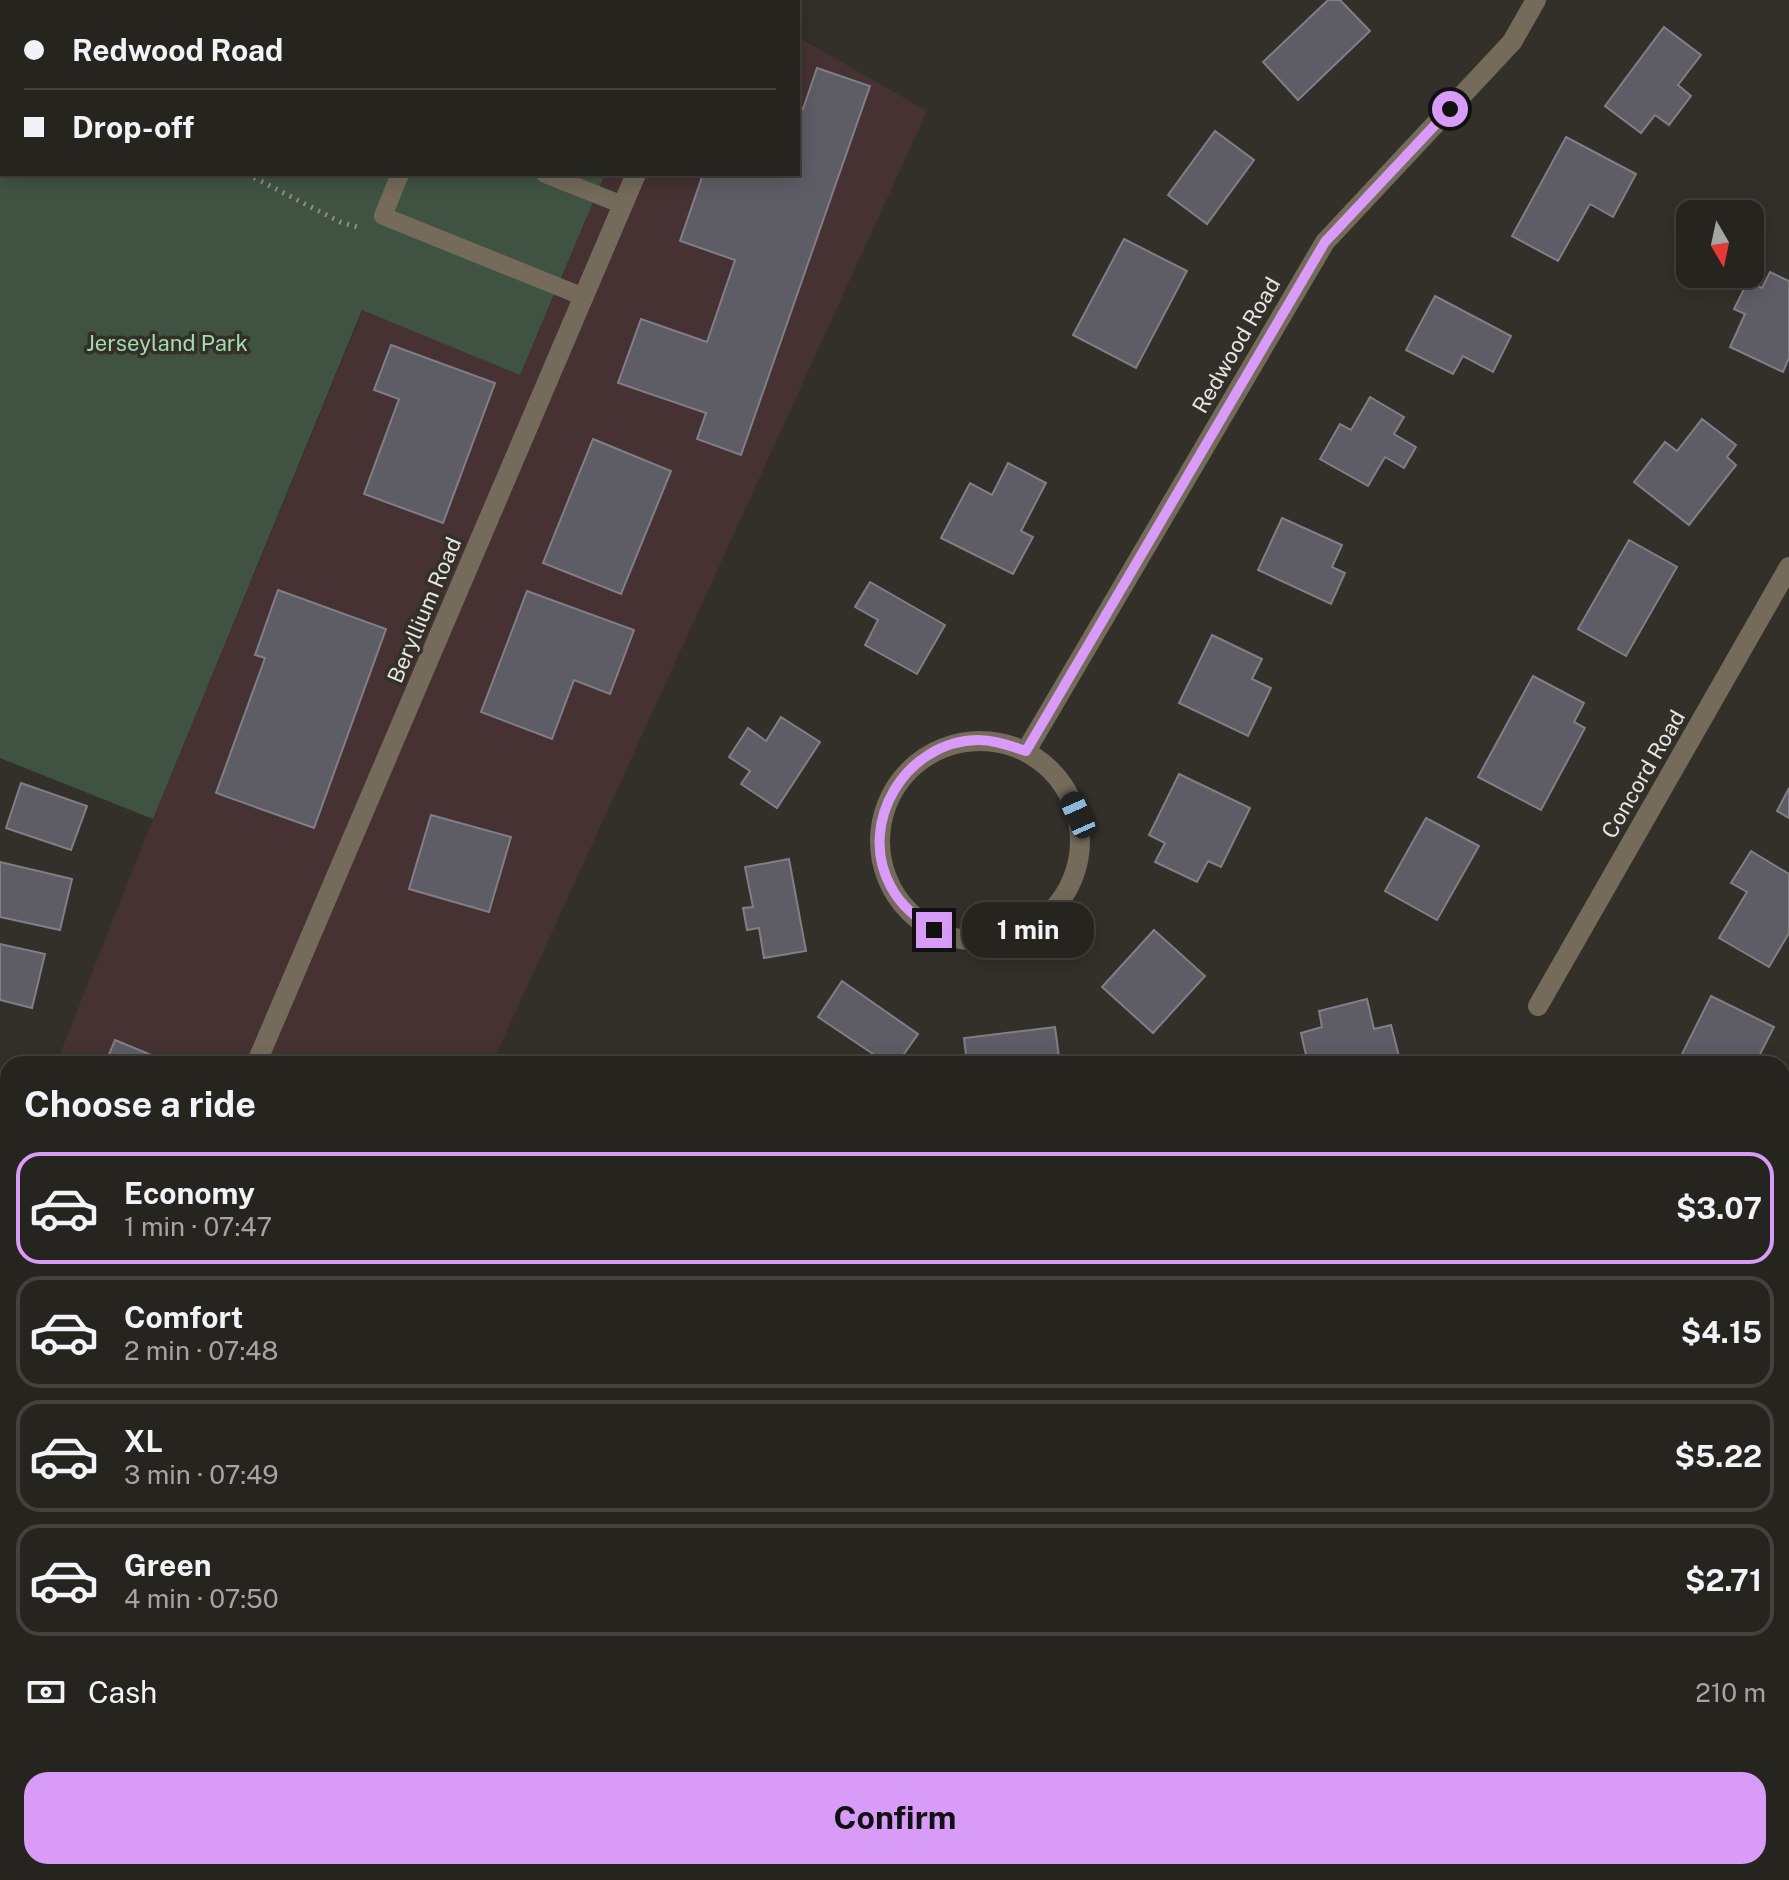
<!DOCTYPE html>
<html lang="en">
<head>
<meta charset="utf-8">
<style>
	:root { --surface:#26241f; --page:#32302c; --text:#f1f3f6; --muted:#a4a4a4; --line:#42413d; --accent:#d89bf8 }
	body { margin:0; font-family:"Public Sans",sans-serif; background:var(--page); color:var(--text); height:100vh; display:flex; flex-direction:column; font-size:30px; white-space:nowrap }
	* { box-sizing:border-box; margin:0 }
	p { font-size:26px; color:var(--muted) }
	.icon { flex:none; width:44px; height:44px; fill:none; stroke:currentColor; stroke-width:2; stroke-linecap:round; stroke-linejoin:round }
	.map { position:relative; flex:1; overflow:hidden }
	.details { position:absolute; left:0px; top:1056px; width:1790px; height:824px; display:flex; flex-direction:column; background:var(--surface); border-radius:24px 24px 0 0; box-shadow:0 4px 20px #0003,0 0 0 2px var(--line) }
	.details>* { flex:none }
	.top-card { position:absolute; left:0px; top:0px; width:800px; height:176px; box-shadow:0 4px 20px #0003,0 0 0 2px var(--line); display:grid; align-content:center; height:176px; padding:0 24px; background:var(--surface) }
	.needle { width:52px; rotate:171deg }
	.controls { position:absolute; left:1676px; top:200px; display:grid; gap:16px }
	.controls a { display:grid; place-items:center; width:88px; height:88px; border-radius:16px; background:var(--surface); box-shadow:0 4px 20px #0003,0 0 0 2px var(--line); font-size:40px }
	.end { position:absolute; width:36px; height:36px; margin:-18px; border:10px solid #d89bf8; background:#111; box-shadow:0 0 0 4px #111 }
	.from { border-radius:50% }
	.bubble { position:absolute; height:56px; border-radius:24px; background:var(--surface); box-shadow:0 4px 20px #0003,0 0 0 2px var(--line); font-size:26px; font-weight:700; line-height:56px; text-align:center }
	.car { position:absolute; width:24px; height:48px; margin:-24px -12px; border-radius:10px; box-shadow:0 0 6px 2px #0007; background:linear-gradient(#222 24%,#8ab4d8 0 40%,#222 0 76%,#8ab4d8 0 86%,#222 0) }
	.top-card b { display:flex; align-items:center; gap:28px; height:76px; font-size:30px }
	.top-card b+b { border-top:2px solid var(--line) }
	.top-card i { width:20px; height:20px; background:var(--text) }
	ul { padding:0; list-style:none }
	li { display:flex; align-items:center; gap:24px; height:112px; margin:0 16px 12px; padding:0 8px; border:4px solid var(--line); border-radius:24px }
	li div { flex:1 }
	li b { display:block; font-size:30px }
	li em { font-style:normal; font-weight:700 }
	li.selected { border-color:var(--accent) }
	li>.icon { width:72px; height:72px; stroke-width:1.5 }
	h2 { padding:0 24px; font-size:36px; line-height:96px }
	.pay { display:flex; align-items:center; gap:20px; height:88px; padding:0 24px; font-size:30px }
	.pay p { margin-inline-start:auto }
	.cta { display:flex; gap:16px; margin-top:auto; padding:16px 24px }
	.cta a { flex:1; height:92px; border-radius:24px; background:var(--accent); color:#111; font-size:32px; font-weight:700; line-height:92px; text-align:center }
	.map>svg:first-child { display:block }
	.industrial { fill:#463233 }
	.green { fill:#405342 }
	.building { fill:#5e5d65; stroke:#807e87; stroke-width:2 }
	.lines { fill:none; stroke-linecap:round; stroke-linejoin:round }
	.path { stroke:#908e89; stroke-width:5; stroke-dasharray:2 6; stroke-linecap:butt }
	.lane { stroke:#746b5b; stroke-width:18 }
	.street { stroke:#746b5b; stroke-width:20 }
	.secondary { stroke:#998b72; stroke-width:20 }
	.route { stroke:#d89bf8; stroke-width:10 }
	.labels { text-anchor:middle; stroke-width:7; stroke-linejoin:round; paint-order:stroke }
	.park-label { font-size:22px; fill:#a4dcab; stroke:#323029 }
	.street-label { font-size:22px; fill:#e6e5e1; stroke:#323029 }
</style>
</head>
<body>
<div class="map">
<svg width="1789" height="1880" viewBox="0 0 1789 1880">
	<rect width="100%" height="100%" fill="#323029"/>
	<path class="industrial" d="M798 37 927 111 495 1057 511 1064H56L153 819 363 310 520 375 605 174H798Z"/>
	<g class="green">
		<path d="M0 0 405 2H2V174H605L520 375 362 310 153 819 0 758Z"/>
		<path d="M0 1368 8 1372V1872H1211L1230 1880H0Z"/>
	</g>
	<g class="building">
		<path d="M1328 0H1340L1370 31 1298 100 1263 62Z"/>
		<path d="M1664 27 1701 55 1678 85 1691 96 1669 125 1655 115 1641 133 1605 106Z"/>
		<path d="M817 68 870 86 741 455 697 439 706 413 618 383 641 319 707 342 735 260 680 241 703 174H798V107L803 109Z"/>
		<path d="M1215 131 1254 160 1207 224 1168 195Z"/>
		<path d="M1566 137 1636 174 1613 217 1590 204 1558 261 1512 236Z"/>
		<path d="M1124 239 1187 271 1136 368 1073 335Z"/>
		<path d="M1770 272 1789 281V358L1783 372 1730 347 1745 314 1734 309 1748 281 1762 288Z"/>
		<path d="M1435 296 1511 336 1493 372 1463 356 1453 374 1406 350Z"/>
		<path d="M391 345 495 383 443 523 364 494 399 399 374 390Z"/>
		<path d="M1370 397 1404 417 1394 434 1416 447 1404 468 1385 457 1368 486 1320 459 1340 424 1351 430Z"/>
		<path d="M1702 419 1736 445 1727 457 1736 465 1689 525 1634 482 1665 442 1677 451Z"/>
		<path d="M593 439 671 471 621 594 543 563Z"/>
		<path d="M1008 463 1046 483 1021 531 1033 537 1013 574 941 538 970 483 992 495Z"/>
		<path d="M1282 518 1342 545 1332 567 1345 573 1331 604 1258 570Z"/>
		<path d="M1629 540 1677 567 1626 656 1578 629Z"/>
		<path d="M870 582 945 625 917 674 865 645 878 620 855 607Z"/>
		<path d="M278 590 386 629 314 828 216 793 265 658 255 655Z"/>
		<path d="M527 591 634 630 610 694 574 680 552 739 481 712Z"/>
		<path d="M1212 635 1262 659 1252 679 1271 688 1248 736 1179 703Z"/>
		<path d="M1533 676 1584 703 1574 722 1585 728 1541 810 1478 777Z"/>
		<path d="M781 717 820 742 777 808 741 784 750 771 729 757 748 728 766 741Z"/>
		<path d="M1179 774 1250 808 1221 867 1208 861 1197 882 1155 862 1165 843 1149 835Z"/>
		<path d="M21 783 87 806 71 850 6 828Z"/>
		<path d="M1789 788V818L1777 811Z"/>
		<path d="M431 815 511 837 489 912 409 889Z"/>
		<path d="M1426 818 1479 846 1437 920 1385 891Z"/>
		<path d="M1751 851 1789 874V933L1769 967 1719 938 1747 892 1731 883Z"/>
		<path d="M789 859 806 951 764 958 759 928 747 930 743 908 753 907 745 867Z"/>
		<path d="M0 862 72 879 60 930 0 917Z"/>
		<path d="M1154 930 1205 976 1153 1033 1102 987Z"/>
		<path d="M0 944 45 954 32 1008 0 1000Z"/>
		<path d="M842 981 918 1034 897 1064H888L818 1017Z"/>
		<path d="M1711 996 1774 1027 1755 1064H1677Z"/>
		<path d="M1367 999 1374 1029 1391 1025 1401 1064H1308L1301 1033 1322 1027 1319 1011Z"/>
		<path d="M1055 1027 1060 1064H967L964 1038Z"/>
		<path d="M115 1040 173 1064H105Z"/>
		<path d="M1782 1347 1789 1351V1419L1782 1416Z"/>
	</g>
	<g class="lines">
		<g class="path">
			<path d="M0 48 2 49"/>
			<path d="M247 174 340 222 361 228"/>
			<path d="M374 1872 387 1880"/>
			<path d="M964 1872 974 1880"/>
		</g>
		<g class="lane">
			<path d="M400 174 383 216 584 297"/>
			<path d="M545 174 623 205"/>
		</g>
		<g class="street">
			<path d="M710 2 711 0"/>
			<circle cx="980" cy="841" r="100"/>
			<path d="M1026 751 1325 242 1512 42 1536 0"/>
			<path d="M1538 1006 1789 567"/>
			<path d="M256 1064 636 174"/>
			<path d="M1782 1648 1789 1632"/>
			<path d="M1424 1880 1427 1872"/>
			<path d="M1682 1880 1685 1872"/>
		</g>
		<g class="secondary">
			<path d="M0 1296 8 1299"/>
			<path d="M1346 1872 1365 1880"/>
		</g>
	</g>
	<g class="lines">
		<path class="route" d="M934 930C917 918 901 906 891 887 856 823 906 741 978 740 995 740 1010 746 1026 751L1325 242 1450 109"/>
	</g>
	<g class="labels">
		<g class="park-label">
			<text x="167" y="351">Jerseyland Park</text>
		</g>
		<g class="street-label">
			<text transform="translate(1236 345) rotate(-60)" y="8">Redwood Road</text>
			<text transform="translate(424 610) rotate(-67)" y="8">Beryllium Road</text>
			<text transform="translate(1643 774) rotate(-60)" y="8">Concord Road</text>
		</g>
	</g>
</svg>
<div class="controls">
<a><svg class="needle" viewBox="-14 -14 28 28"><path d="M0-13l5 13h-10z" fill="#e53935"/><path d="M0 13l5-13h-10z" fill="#a4a4a4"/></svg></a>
</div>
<i class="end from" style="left:1450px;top:109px"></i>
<i class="end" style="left:934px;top:930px"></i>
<div class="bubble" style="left:962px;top:902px;width:132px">1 min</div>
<i class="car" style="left:1078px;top:815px;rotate:336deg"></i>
<div class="top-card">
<b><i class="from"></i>Redwood Road</b>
<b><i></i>Drop-off</b>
</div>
<section class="details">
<h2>Choose a ride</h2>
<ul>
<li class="selected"><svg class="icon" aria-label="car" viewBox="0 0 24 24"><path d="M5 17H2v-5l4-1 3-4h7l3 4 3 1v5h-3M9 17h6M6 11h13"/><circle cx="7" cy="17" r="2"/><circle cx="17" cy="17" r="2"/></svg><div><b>Economy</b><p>1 min · 07:47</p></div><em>$3.07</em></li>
<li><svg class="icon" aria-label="car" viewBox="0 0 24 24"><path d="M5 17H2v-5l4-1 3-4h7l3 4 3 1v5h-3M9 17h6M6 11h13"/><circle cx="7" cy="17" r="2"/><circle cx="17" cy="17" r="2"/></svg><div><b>Comfort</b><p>2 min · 07:48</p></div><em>$4.15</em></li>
<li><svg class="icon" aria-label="car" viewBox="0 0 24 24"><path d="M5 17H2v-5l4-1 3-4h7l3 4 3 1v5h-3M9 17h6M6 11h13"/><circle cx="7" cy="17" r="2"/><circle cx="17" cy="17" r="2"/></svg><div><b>XL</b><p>3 min · 07:49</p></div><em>$5.22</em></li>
<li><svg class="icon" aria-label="car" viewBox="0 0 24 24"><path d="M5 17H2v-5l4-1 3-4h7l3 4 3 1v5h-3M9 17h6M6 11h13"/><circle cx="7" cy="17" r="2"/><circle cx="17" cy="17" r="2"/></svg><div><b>Green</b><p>4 min · 07:50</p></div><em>$2.71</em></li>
</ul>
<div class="pay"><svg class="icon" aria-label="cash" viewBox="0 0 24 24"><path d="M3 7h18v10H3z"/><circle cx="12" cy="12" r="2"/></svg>Cash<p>210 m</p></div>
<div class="cta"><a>Confirm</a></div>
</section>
</div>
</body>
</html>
